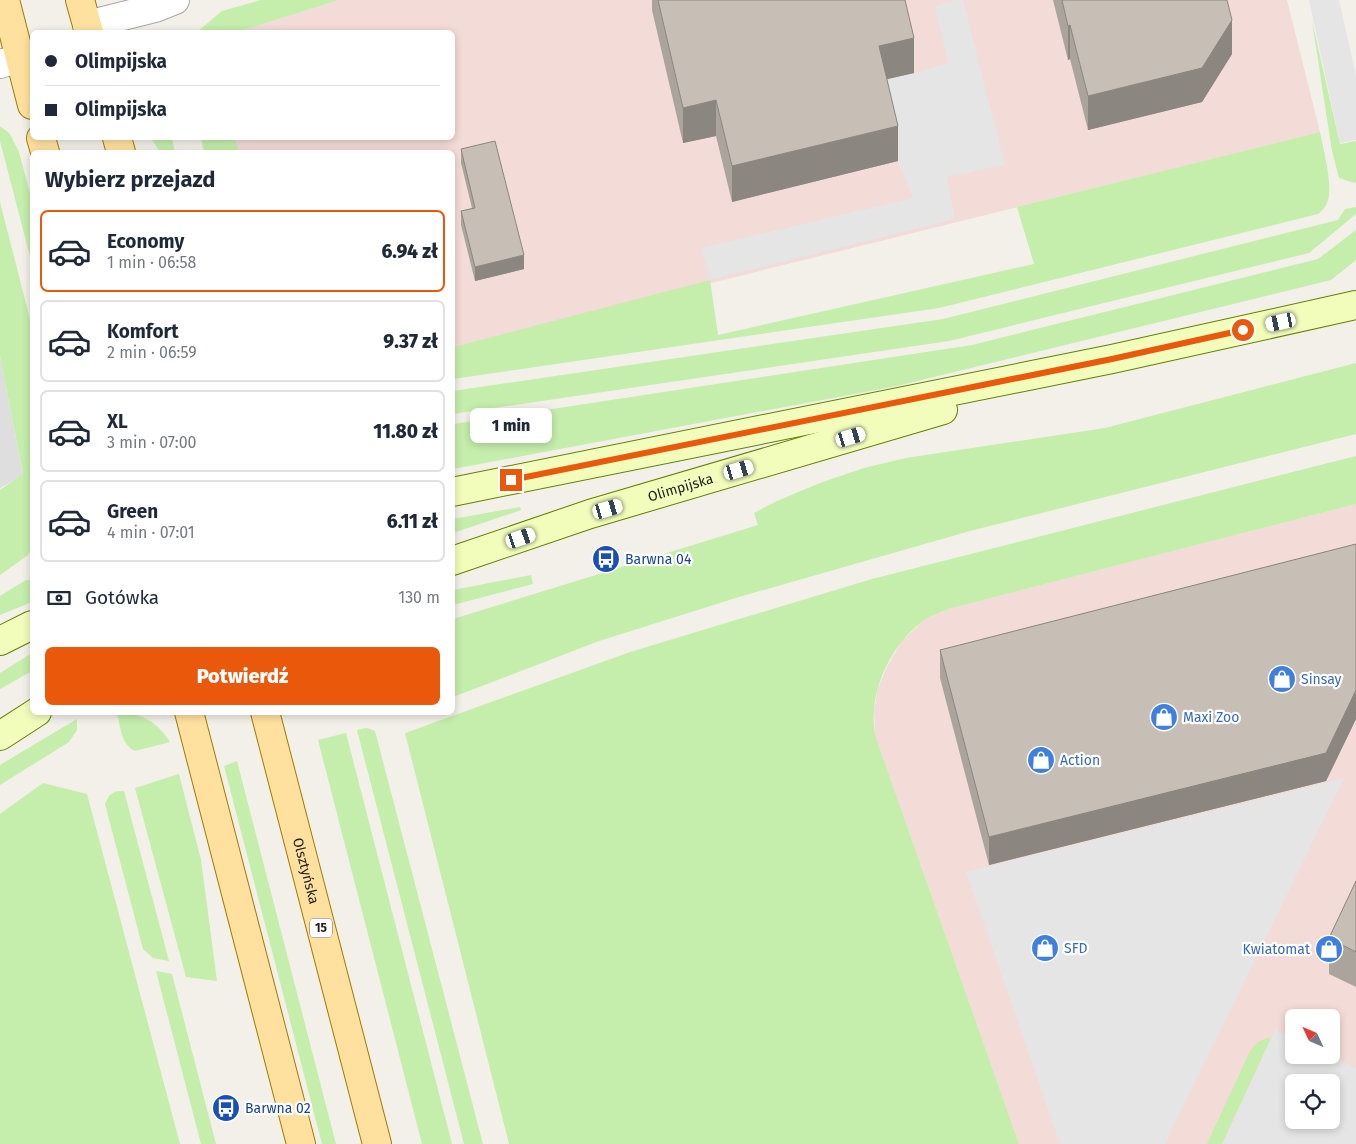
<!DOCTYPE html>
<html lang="pl">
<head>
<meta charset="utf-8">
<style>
	:root { --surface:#fff; --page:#f2f2f3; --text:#1f2937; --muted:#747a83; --line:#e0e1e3; --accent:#ea580c }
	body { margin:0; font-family:"Fira Sans",sans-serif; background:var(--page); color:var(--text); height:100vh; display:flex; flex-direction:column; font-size:19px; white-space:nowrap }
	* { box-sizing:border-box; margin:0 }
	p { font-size:16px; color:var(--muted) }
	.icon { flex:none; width:28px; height:28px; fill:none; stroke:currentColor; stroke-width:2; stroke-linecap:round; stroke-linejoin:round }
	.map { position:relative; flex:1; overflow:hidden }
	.drawer { position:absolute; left:30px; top:150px; width:425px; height:565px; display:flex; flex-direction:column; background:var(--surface); border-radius:8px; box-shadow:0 2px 8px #0003 }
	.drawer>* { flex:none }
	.guide { position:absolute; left:30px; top:30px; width:425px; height:110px; border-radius:8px; box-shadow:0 2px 8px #0003; display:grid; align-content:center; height:110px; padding:0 15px; background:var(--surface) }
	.needle { width:32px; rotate:314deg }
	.fabs { position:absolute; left:1285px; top:1009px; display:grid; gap:10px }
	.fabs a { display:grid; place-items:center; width:55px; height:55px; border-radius:8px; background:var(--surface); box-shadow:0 2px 8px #0003; font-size:25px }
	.end { position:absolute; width:22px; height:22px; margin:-11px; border:6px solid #ea580c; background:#fff; box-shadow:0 0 0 2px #fff }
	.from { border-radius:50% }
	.bubble { position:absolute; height:35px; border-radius:8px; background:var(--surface); box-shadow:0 2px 8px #0003; font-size:16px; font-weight:800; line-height:35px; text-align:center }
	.car { position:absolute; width:15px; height:30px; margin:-15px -8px; border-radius:6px; box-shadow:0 0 4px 1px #0007; background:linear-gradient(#fff 24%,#345 0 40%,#fff 0 76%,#345 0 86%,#fff 0) }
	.guide b { display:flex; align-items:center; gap:18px; height:48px; font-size:19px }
	.guide b+b { border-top:1px solid var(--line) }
	.guide i { width:12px; height:12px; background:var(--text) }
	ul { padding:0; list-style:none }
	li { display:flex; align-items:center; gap:15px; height:82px; margin:0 10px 8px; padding:0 5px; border:2px solid var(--line); border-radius:8px }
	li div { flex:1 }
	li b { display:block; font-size:19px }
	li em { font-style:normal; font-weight:800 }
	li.selected { border-color:var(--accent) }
	li>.icon { width:45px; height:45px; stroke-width:1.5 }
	h2 { padding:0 15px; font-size:22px; line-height:60px }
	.pay { display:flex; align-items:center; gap:12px; height:55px; padding:0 15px; font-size:19px }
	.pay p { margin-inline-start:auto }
	.button { display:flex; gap:10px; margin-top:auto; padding:10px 15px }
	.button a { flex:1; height:58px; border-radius:8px; background:var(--accent); color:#fff; font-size:20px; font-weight:800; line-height:58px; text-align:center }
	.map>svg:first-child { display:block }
	.residential { fill:#dfdede }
	.commercial { fill:#f3dbd7; fill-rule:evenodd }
	.grass { fill:#c5edac }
	.parking { fill:#e5e5e5; fill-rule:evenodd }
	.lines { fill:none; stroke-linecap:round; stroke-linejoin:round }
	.street-casing { stroke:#a8a8a8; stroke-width:30 }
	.secondary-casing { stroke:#648000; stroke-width:30 }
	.primary-casing { stroke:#9e7c00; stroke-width:30 }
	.street { stroke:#fff; stroke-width:28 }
	.secondary { stroke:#f2fdbb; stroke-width:28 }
	.primary { stroke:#ffe19f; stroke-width:28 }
	.wall { fill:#aba49d }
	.shaded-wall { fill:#8b867f }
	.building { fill:#c7bfb6; stroke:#8b867f }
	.route { stroke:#ea580c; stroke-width:6 }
	.labels { text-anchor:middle; stroke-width:4.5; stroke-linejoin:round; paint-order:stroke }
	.shield { fill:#fff; stroke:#646464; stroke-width:1 }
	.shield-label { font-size:12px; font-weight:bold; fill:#212121 }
	.street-label { font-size:14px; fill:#212121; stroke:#fff }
	.transit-label { font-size:14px; fill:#164399; stroke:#fff; text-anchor:start }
	.shop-label { font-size:14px; fill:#366cbe; stroke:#fff; text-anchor:start }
</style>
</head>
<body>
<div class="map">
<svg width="1356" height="1144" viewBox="0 0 1356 1144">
	<rect width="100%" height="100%" fill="#f2f0e8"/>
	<path class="residential" d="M0 356 23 475 0 488Z"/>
	<g class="commercial">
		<path d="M339 0H1287L1320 132 453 347 452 152H239L235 138H452V32H237Z"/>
		<path d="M1356 504V1144H1019L875 735 874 711 878 688 887 667 902 641 924 620 948 609ZM1294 1018H1331V1055H1294ZM1294 1082H1331V1120H1294Z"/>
	</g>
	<g class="grass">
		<path d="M261 0H339L237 32H197L222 11Z"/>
		<path d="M1312 21 1340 144 1356 141V183L1351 182 1339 178 1332 151Z"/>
		<path d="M0 126 10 134 19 152 32 201V264L0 141Z"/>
		<path d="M1320 132C1323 149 1335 190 1326 205 1325 208 1321 211 1318 214L939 308 453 379V347L710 280 718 335 1034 264 1017 207Z"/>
		<path d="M151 138H172L175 152H160Z"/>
		<path d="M201 138H235L239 152H204Z"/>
		<path d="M0 202 32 327V547L28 555 0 575V490L23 474 0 356Z"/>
		<path d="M1356 207V214L1309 253 949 341 453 414V391L943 319 1338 220 1345 209Z"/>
		<path d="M1356 230V260L1331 280 897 386 453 469V424L972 345 1318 259Z"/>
		<path d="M1356 363V434L970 531 739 597 599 641 453 697V619L758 525 754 513 777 501 820 483 864 468 906 458 1105 428Z"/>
		<path d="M1356 456V504L948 609C940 613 930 616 923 621 896 641 876 677 874 711 873 719 874 727 875 735L1019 1144H509L405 733 630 652 872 579Z"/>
		<path d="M520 507 521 510 453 533V519Z"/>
		<path d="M531 575 533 584 453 605V590Z"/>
		<path d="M26 580H32V602L0 615V596Z"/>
		<path d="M32 653V671L0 689V673Z"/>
		<path d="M117 713C142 712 157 722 170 742L135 751C120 743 121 727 117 713Z"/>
		<path d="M77 719V730L69 742 0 785V765Z"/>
		<path d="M366 728 370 729 375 731 483 1144H464L357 730Z"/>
		<path d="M346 733 452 1144H422L318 740Z"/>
		<path d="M237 761 336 1144H322L224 766Z"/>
		<path d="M179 774 201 860 217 981 186 977 135 788Z"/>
		<path d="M43 783 87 794 180 1144H0V814Z"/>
		<path d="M118 791H124L169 961 153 958 143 949 105 804C108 796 111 793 118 791Z"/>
		<path d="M156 971 172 974 216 1144H201Z"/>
		<path d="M1266 1038H1271L1222 1144H1207L1250 1051 1257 1043Z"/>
	</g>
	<g class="parking">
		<path d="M956 0H963L1005 165 947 177 955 219 710 280 701 248 913 198 898 161 879 81 914 73 948 63 935 6Z"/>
		<path d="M1309 0H1339L1356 76V140L1340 143Z"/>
		<path d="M1344 778 1165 1144H1060L966 872Z"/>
		<path d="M1275 1030 1294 1039V1055H1328L1356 1068V1144H1222ZM1294 1082H1331V1120H1294Z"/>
	</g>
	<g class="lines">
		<g class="street-casing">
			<g id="street">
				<path d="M87 25 155 8 175 0"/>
				<path d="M0 64 20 58"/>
			</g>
		</g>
		<g class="secondary-casing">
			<g id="secondary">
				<path d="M452 492 1112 359 1356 305"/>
				<path id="s1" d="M452 561 590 514 943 410"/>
				<path d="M0 641 32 625"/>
				<path d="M0 736 37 712"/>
			</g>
		</g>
		<g class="primary-casing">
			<g id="primary">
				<path d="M5 0 32 105"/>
				<path d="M80 0 89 32"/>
				<path d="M41 138 45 152"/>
				<path d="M117 138 121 152"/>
				<path d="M189 712 301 1144"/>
				<path id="s2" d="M265 712 377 1144"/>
			</g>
		</g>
		<use href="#street" class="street"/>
		<use href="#secondary" class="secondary"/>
		<use href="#primary" class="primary"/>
	</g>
	<g class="wall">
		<path d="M652 0H905L914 73 887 79 898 161 732 202 716 136 683 143 652 10Z"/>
		<path d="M1053 0H1227L1232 54 1202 102 1088 130 1070 59 1068 60Z"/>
		<path d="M461 149 524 269 475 281 461 225V211L472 208 461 163Z"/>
		<path d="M1356 544V719L1326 781 989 865 940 678V650Z"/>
		<path d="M1356 881V987L1329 974V938Z"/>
	</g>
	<g class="shaded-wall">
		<path d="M1232 20V54L1202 102 1088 130V96Z"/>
		<path d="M1070 25V59L1068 60V26Z"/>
		<path d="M914 38V73L879 81V46Z"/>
		<path d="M716 100V136L683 143V108Z"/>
		<path d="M898 126V161L732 202V166Z"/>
		<path d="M524 255V269L475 281V267Z"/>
		<path d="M1356 690V719L1326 781 989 865V837Z"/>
	</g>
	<g class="building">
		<path d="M658 0H905L914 38 879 46 898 126 732 166 716 100 683 108Z"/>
		<path d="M1062 0H1227L1232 20 1202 68 1088 96 1070 25 1068 26Z"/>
		<path d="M495 141 524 255 475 267 461 211 475 208 461 149Z"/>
		<path d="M1356 544V690L1326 753 989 837 940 650Z"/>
		<path d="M1356 881V952L1329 938Z"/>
	</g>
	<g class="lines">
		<path class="route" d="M511 480 1112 359 1243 330"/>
	</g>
	<defs>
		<g id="bus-disc" transform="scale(1.4375)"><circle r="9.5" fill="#1a4fb4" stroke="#fff"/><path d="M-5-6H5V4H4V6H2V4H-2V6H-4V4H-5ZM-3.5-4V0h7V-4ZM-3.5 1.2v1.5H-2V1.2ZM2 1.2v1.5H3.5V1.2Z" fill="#fff"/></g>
		<g id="shop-disc" transform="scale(1.4375)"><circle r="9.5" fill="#3f7fe0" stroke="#fff"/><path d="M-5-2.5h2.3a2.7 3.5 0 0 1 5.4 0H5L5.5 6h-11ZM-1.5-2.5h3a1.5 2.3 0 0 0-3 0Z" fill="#fff"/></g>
	</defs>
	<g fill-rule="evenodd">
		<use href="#bus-disc" x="606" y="559"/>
		<use href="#shop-disc" x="1282" y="679"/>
		<use href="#shop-disc" x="1164" y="717"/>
		<use href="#shop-disc" x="1041" y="760"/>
		<use href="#shop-disc" x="1045" y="948"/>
		<use href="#shop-disc" x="1329" y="949"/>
		<use href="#bus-disc" x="226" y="1108"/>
	</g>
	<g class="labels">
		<rect class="shield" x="310" y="918.5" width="22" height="19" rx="4"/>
		<g class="shield-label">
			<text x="321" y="932">15</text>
		</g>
		<g class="street-label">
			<text dy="5" stroke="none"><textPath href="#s1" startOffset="240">Olimpijska</textPath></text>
			<text dy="5" stroke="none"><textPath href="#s2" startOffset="164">Olsztyńska</textPath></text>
		</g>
		<g class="transit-label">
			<text x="625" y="564">Barwna 04</text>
			<text x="245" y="1113">Barwna 02</text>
		</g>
		<g class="shop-label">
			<text x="1301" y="684">Sinsay</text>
			<text x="1183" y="722">Maxi Zoo</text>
			<text x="1060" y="765">Action</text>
			<text x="1064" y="953">SFD</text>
			<text x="1310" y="954" text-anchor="end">Kwiatomat</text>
		</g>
	</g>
</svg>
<div class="fabs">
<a><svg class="needle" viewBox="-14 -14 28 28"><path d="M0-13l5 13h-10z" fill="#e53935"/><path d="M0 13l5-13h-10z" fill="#747a83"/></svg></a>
<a><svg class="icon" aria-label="locate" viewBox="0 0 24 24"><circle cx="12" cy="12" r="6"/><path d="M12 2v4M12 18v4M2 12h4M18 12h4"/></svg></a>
</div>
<i class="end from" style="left:1243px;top:330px"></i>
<i class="end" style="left:511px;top:480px"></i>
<div class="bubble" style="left:470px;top:408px;width:82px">1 min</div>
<i class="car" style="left:1281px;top:322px;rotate:258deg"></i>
<i class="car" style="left:851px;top:437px;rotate:73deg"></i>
<i class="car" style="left:739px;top:470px;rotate:74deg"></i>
<i class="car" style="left:608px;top:509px;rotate:74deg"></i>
<i class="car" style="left:521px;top:538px;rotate:71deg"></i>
<div class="guide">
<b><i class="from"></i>Olimpijska</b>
<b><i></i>Olimpijska</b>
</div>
<section class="drawer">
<h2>Wybierz przejazd</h2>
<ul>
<li class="selected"><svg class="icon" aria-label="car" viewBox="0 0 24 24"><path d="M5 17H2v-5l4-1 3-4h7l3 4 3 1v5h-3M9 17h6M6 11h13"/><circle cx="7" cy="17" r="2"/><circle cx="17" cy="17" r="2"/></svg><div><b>Economy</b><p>1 min · 06:58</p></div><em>6.94 zł</em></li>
<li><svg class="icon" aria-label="car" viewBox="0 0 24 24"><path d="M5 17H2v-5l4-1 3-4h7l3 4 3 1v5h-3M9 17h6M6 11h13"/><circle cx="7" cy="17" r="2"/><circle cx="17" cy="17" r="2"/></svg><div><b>Komfort</b><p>2 min · 06:59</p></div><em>9.37 zł</em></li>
<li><svg class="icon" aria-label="car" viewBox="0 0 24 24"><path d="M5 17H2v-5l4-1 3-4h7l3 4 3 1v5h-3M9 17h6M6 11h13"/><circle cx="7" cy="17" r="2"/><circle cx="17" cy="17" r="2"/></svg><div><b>XL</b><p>3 min · 07:00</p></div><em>11.80 zł</em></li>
<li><svg class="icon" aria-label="car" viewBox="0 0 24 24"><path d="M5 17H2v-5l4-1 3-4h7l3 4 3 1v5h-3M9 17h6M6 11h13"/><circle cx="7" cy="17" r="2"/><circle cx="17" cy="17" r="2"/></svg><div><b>Green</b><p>4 min · 07:01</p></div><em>6.11 zł</em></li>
</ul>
<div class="pay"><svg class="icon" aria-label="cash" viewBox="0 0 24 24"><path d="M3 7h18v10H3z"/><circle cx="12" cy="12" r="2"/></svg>Gotówka<p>130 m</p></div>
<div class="button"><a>Potwierdź</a></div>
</section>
</div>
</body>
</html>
